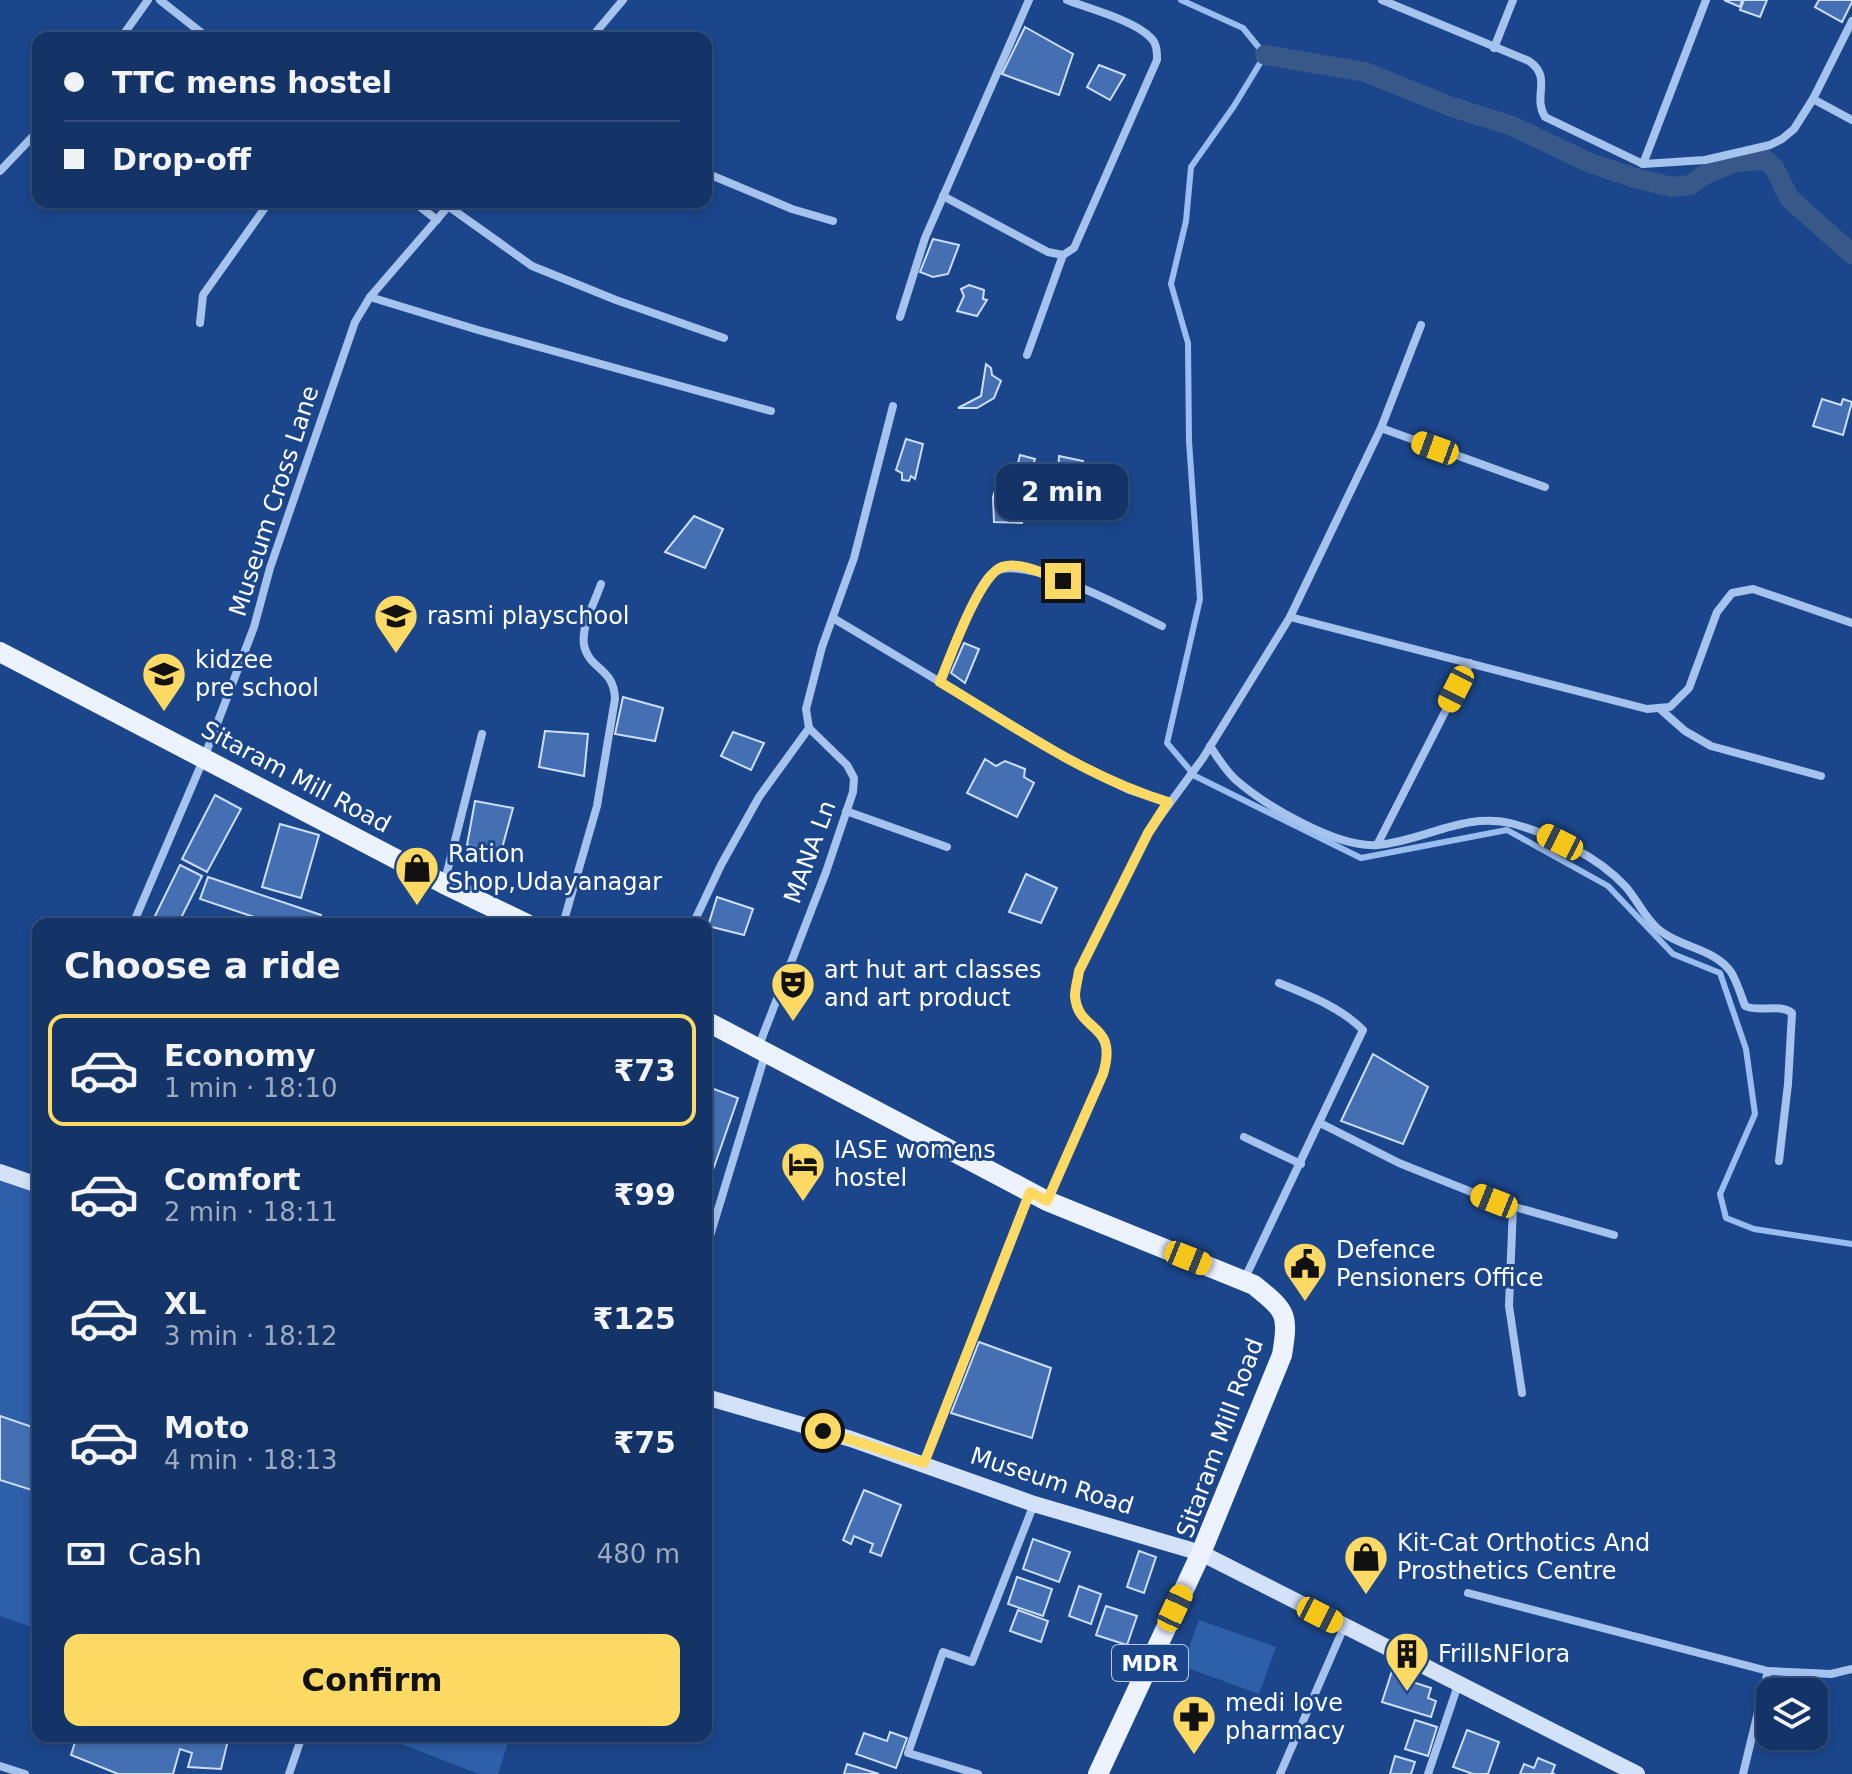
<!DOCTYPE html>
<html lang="en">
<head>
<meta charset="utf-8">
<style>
	:root { --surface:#143468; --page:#1d3c6e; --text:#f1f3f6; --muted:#9daac0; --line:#334f7c; --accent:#fed963 }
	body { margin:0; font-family:"DejaVu Sans",sans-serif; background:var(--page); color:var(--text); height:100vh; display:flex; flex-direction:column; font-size:30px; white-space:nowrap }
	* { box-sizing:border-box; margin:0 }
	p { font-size:26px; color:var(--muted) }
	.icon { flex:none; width:44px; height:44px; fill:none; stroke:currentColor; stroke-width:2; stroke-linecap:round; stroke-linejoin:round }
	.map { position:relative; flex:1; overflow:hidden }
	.panel { position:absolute; left:32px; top:918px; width:680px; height:824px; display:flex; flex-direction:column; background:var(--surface); border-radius:16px; box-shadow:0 4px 12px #0003,0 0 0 2px var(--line) }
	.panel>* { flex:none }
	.banner { position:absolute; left:32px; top:32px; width:680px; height:176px; border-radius:16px; box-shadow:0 4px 12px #0003,0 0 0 2px var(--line); display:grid; align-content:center; height:176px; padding:0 32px; background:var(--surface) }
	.fabs { position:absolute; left:1756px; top:1678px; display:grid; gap:16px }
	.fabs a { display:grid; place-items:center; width:72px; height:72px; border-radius:16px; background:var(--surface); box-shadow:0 4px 12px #0003,0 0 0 2px var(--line); font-size:40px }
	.end { position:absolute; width:36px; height:36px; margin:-18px; border:10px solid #fed963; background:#111; box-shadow:0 0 0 4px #111 }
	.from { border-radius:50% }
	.bubble { position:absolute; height:56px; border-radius:16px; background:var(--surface); box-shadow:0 4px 12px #0003,0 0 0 2px var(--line); font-size:26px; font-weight:700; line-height:56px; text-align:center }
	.car { position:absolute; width:24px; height:48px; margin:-24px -12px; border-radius:10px; box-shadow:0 0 6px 2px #0007; background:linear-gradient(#f5c518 24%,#345 0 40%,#f5c518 0 76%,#345 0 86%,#f5c518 0) }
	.banner b { display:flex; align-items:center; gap:28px; height:76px; font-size:30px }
	.banner b+b { border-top:2px solid var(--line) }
	.banner i { width:20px; height:20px; background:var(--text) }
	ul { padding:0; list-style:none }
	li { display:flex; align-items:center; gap:24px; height:112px; margin:0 16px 12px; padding:0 16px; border:4px solid transparent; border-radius:16px }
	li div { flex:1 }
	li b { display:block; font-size:30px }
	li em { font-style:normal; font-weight:700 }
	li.on { border-color:var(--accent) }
	li>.icon { width:72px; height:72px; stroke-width:1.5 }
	h2 { padding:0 32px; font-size:36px; line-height:96px }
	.pay { display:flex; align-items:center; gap:20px; height:88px; padding:0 32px; font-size:30px }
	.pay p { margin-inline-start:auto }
	.cta { display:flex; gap:16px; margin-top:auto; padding:16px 32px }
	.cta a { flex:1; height:92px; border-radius:16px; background:var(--accent); color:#111; font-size:32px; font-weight:700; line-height:92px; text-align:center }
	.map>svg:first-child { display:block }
	.green { fill:#2e5fa9 }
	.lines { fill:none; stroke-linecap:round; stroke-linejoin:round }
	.stream { stroke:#99bdef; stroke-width:6 }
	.canal { stroke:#38588a; stroke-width:20 }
	.building { fill:#4470b3; stroke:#ccdef9; stroke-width:2 }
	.street { stroke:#a6c3ed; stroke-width:8 }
	.secondary { stroke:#d3e2f9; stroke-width:16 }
	.primary { stroke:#ecf3ff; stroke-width:20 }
	.route { stroke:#fed963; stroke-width:10 }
	.labels { text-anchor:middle; stroke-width:6; stroke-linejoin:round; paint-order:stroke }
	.shield { fill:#1b468b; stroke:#bbc8dc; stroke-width:2 }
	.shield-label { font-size:22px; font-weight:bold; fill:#fff }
	.street-label { font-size:24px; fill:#fff; stroke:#1b468b }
	.poi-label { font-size:24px; fill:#fff; stroke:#1b468b; text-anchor:start }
</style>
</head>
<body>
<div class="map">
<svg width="1852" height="1774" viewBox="0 0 1852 1774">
	<rect width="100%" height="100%" fill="#1b468b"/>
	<g class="green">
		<path d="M0 1172 38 1184V1629L0 1616Z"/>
		<path d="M1199 1620 1276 1647 1259 1694 1182 1666Z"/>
		<path d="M381 1736H510L498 1774H479Z"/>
	</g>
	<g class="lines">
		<path class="stream" d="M1181 0 1243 28 1265 55 1234 106 1191 167 1186 221 1171 284 1188 343 1189 441 1200 599 1167 743 1195 776 1361 858 1507 830 1608 886 1673 954 1720 973 1746 1049 1755 1114 1720 1194 1726 1218 1754 1229 1852 1244"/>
		<path class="canal" d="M1265 55 1365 72 1452 107 1512 126 1590 163 1635 178 1672 187 1690 185 1704 175 1735 162 1766 160 1775 169 1789 198 1852 254"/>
	</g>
	<g class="building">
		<path d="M1724 0H1742L1740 7Z"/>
		<path d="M1744 0H1767L1760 17 1740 10Z"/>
		<path d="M1819 0H1852V2L1842 22 1815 7Z"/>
		<path d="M1025 27 1073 54 1059 95 1002 74Z"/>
		<path d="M1099 65 1125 75 1110 100 1087 87Z"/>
		<path d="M933 239 959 245 948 274 933 277 920 272Z"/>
		<path d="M969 285 984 290 983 299 987 300 977 316 957 311 964 296 961 289Z"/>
		<path d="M986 364 991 368 992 375 1001 381 994 398 977 408H958L981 396Z"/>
		<path d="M1822 399 1841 405 1843 399 1852 402 1843 435 1813 426Z"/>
		<path d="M906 439 923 444 915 479 911 476 909 481 902 480V473L896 470Z"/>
		<path d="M1020 455 1035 459 1030 476 1016 471Z"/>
		<path d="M1059 456 1083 461 1080 487 1074 485 1069 496 1057 494Z"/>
		<path d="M1005 478 1027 480V484L1033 483 1035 499 1032 511 1023 513 1022 523 994 522 993 497 998 481 1006 482Z"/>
		<path d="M694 516 723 529 705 568 665 552Z"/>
		<path d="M964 643 979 649 965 683 951 673Z"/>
		<path d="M623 697 663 708 655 741 615 734Z"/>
		<path d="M545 731 588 734 584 776 539 767Z"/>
		<path d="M733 732 764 743 751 770 721 756Z"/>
		<path d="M985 759 996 766 1005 761 1025 769 1024 777 1034 783 1017 817 967 793Z"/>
		<path d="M215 795 241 809 207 872 182 859Z"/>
		<path d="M475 801 513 808 501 852 467 845Z"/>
		<path d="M280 824 319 835 301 898 262 887Z"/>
		<path d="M180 865 202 876 178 924H151Z"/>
		<path d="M1026 874 1057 888 1041 923 1009 912Z"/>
		<path d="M208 877 321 915 318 924H275L200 899Z"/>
		<path d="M717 897 753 909 744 935 708 926Z"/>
		<path d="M1373 1054 1428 1087 1403 1144 1341 1121Z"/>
		<path d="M706 1086 738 1098 706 1190Z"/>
		<path d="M979 1342 1051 1368 1032 1438 951 1413Z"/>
		<path d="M0 1416 38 1429V1492L0 1480Z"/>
		<path d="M864 1490 901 1505 881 1556 870 1552 873 1544 854 1536 851 1544 843 1540Z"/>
		<path d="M1033 1539 1070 1552 1059 1582 1023 1569Z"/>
		<path d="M1139 1551 1156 1557 1144 1593 1127 1587Z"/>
		<path d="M1017 1577 1052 1589 1043 1616 1008 1604Z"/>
		<path d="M1079 1586 1101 1594 1091 1624 1069 1616Z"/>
		<path d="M1106 1606 1137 1616 1127 1645 1096 1635Z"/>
		<path d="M1018 1610 1048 1621 1041 1642 1010 1631Z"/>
		<path d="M1392 1671 1405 1675 1403 1679 1431 1688 1428 1698 1436 1701 1431 1717 1382 1702Z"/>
		<path d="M1415 1720 1437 1727 1428 1756 1405 1749Z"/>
		<path d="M1467 1730 1499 1742 1488 1774H1473L1453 1767Z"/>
		<path d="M890 1732 907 1738 896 1768 856 1754 864 1733 887 1741Z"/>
		<path d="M77 1736H185L190 1739 191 1736H229L221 1769 188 1767 192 1753 180 1749 173 1774H118L71 1755Z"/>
		<path d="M1395 1756 1415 1762 1411 1774H1390Z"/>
		<path d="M1538 1758 1555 1765 1552 1773 1555 1774H1520L1524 1764 1534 1768Z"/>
		<path d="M847 1764 879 1774H844Z"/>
	</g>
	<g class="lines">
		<g class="street">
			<path d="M160 0 208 38"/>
			<path d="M1382 0 1529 61C1553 78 1532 95 1545 117L1643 164 1706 0"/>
			<path d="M121 38 148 0"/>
			<path d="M591 38 623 0"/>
			<path d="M1494 48 1513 0"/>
			<path d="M1813 99 1852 21"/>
			<path d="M1643 164 1705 160 1770 145 1782 139 1794 129 1813 99 1852 120"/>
			<path d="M0 171 38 131"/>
			<path d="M706 173 792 209 833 221"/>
			<path d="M943 196 1048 252 1063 255 1074 248 1157 60C1157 52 1157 43 1150 37 1133 20 1090 9 1067 0"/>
			<path d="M414 202 437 220"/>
			<path d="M448 206 532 266 616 300 724 338"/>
			<path d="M370 297 478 330 771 411"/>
			<path d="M900 317 925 238 1029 0"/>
			<path d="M200 323 203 295 269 202"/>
			<path d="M1027 355 1063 255"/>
			<path d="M1381 428 1545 487"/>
			<path d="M1290 617 1647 709 1670 707 1689 688 1717 612 1732 593 1753 589 1852 623"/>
			<path d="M833 618 1082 767 1129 790 1168 802"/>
			<path d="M940 682C950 657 973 593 990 575 1017 548 1130 611 1162 626"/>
			<path d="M1659 708 1685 731 1711 746 1821 776"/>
			<path d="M1210 746C1218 758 1225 770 1236 780 1266 806 1337 848 1377 845 1425 841 1464 811 1514 824 1552 835 1597 856 1625 886 1637 899 1644 917 1658 929 1680 948 1714 948 1731 972 1737 982 1741 995 1745 1006 1760 1013 1779 1003 1792 1013L1788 1084 1779 1161"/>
			<path d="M846 811 947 847"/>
			<path d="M1377 845 1470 663"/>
			<path d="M444 884 482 734"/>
			<path d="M133 924 204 758 254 627 270 568 355 322 370 297 452 202"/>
			<path d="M563 924 597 806 615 699C614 667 589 670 584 645 581 626 595 602 601 584"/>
			<path d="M693 924 721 865 759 797 809 728"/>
			<path d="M758 1048 826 872 853 792 854 778 847 765 809 728 806 709 822 647 854 558 893 406"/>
			<path d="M1320 1123 1399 1163 1494 1201 1614 1235"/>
			<path d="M1244 1137 1301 1164"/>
			<path d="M1048 1201 1103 1074C1119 1021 1078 1034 1075 996 1075 988 1078 979 1079 971L1148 833 1203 758 1290 617 1381 428 1421 325"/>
			<path d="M1513 1206 1509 1306 1522 1393"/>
			<path d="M706 1249 765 1055"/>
			<path d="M1244 1280 1363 1030C1340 1007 1308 995 1279 983"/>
			<path d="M924 1463 1029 1193"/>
			<path d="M1468 1593 1768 1671"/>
			<path d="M0 1766 25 1774"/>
			<path d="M289 1774 302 1736"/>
			<path d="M978 1774 908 1753 943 1652 972 1662 1034 1504"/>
			<path d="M1280 1774 1344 1627"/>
			<path d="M1428 1774 1458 1685"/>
			<path d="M1743 1774 1768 1671 1831 1674 1852 1669"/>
		</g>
		<g class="secondary">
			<path d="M0 1172 38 1185"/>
			<path d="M706 1397 851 1439 1034 1504 1201 1553 1637 1774"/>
		</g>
		<g class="primary">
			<path d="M0 652 444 884 527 924"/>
			<path d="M706 1021 1047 1201 1254 1285C1286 1311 1289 1313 1282 1355L1201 1553 1098 1774"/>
		</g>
	</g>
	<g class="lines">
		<path class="route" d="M823 1431 924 1463 1030 1192 1047 1201 1103 1074C1119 1021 1078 1034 1075 996 1075 988 1078 979 1079 971L1148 833 1168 802C1085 777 1014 726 940 682 950 658 979 575 1002 567 1020 561 1047 575 1063 581"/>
	</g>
	<defs>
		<g id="school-pin" transform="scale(2.3)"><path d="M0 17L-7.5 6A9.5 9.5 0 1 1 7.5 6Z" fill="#fed963" stroke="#1b468b"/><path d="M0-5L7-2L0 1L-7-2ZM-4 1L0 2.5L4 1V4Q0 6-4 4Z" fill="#111"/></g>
		<g id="shop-pin" transform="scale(2.3)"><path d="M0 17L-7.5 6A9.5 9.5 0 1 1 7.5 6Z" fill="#fed963" stroke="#1b468b"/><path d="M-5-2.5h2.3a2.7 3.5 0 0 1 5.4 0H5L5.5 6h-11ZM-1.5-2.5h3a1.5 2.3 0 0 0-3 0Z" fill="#111"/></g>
		<g id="theatre-pin" transform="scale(2.3)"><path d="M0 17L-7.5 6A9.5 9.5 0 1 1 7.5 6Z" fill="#fed963" stroke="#1b468b"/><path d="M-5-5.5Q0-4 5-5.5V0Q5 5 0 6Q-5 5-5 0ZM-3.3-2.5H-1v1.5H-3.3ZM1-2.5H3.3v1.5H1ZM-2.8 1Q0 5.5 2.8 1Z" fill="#111"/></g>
		<g id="hotel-pin" transform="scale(2.3)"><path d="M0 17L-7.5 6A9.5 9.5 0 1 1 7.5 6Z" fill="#fed963" stroke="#1b468b"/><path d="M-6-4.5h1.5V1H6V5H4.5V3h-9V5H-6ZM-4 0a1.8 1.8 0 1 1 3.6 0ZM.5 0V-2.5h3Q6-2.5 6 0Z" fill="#111"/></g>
		<g id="civic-pin" transform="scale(2.3)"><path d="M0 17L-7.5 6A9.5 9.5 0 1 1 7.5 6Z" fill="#fed963" stroke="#1b468b"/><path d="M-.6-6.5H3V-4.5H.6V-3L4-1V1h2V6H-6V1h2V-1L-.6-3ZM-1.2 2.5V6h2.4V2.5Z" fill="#111"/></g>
		<g id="building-pin" transform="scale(2.3)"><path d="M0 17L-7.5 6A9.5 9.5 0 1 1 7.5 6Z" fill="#fed963" stroke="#1b468b"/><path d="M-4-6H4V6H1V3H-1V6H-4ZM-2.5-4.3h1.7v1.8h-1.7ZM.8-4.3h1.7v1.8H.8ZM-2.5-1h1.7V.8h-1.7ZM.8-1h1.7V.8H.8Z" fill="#111"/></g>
		<g id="pharmacy-pin" transform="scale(2.3)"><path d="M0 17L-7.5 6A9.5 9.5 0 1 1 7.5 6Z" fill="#fed963" stroke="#1b468b"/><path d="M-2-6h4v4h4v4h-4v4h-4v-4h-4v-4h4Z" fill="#111"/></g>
	</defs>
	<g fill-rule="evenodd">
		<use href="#school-pin" x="396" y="616"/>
		<use href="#school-pin" x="164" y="674"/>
		<use href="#shop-pin" x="417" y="868"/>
		<use href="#theatre-pin" x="793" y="984"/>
		<use href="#hotel-pin" x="803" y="1164"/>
		<use href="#civic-pin" x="1305" y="1264"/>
		<use href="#shop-pin" x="1366" y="1557"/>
		<use href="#building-pin" x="1407" y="1654"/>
		<use href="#pharmacy-pin" x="1194" y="1717"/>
	</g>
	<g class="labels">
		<rect class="shield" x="1112" y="1645" width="76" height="36" rx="6"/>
		<g class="shield-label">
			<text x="1150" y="1671">MDR</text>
		</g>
		<g class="street-label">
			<text transform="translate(274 501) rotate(-72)" y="8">Museum Cross Lane</text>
			<text transform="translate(296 777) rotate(28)" y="8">Sitaram Mill Road</text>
			<text transform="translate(810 852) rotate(-70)" y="8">MANA Ln</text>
			<text transform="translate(1220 1438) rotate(-70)" y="8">Sitaram Mill Road</text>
			<text transform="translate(1052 1481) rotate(18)" y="8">Museum Road</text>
		</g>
		<g class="poi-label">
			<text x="427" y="624">rasmi playschool</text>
			<text x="195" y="668">kidzee<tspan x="195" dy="28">pre school</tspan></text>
			<text x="448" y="862">Ration<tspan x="448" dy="28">Shop,Udayanagar</tspan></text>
			<text x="824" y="978">art hut art classes<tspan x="824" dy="28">and art product</tspan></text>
			<text x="834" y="1158">IASE womens<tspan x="834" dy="28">hostel</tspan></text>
			<text x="1336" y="1258">Defence<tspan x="1336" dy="28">Pensioners Office</tspan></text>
			<text x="1397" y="1551">Kit-Cat Orthotics And<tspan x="1397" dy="28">Prosthetics Centre</tspan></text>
			<text x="1438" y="1662">FrillsNFlora</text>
			<text x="1225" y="1711">medi love<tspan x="1225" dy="28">pharmacy</tspan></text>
		</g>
	</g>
</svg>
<div class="fabs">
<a><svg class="icon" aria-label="layers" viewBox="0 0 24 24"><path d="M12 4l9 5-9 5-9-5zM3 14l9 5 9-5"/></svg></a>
</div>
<i class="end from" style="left:823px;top:1431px"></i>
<i class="end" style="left:1063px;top:581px"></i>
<div class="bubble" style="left:996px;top:464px;width:132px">2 min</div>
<i class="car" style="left:1435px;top:448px;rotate:290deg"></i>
<i class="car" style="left:1456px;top:689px;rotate:207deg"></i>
<i class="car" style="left:1560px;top:842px;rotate:297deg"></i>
<i class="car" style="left:1494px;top:1201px;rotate:292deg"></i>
<i class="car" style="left:1188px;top:1258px;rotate:112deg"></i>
<i class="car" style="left:1175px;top:1608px;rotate:25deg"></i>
<i class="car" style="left:1320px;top:1615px;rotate:117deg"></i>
<div class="banner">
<b><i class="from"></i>TTC mens hostel</b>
<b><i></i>Drop-off</b>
</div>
<section class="panel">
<h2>Choose a ride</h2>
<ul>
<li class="on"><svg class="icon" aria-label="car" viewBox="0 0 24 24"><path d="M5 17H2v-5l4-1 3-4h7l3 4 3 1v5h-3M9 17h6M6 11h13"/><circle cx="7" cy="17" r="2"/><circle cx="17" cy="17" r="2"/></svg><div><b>Economy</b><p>1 min · 18:10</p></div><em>₹73</em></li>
<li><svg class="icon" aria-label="car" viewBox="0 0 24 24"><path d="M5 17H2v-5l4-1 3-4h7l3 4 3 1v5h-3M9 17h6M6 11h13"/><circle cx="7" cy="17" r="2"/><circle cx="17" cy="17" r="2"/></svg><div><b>Comfort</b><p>2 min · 18:11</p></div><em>₹99</em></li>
<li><svg class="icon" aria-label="car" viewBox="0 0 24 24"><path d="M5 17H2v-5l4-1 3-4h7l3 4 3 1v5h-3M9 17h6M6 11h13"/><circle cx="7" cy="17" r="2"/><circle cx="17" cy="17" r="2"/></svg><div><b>XL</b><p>3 min · 18:12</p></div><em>₹125</em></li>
<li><svg class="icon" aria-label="car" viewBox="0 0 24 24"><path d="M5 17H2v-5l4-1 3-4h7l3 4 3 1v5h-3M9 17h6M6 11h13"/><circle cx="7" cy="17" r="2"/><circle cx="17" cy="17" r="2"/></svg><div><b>Moto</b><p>4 min · 18:13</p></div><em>₹75</em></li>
</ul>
<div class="pay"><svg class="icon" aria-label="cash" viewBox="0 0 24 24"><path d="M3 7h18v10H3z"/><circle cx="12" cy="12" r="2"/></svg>Cash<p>480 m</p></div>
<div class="cta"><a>Confirm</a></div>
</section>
</div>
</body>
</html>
